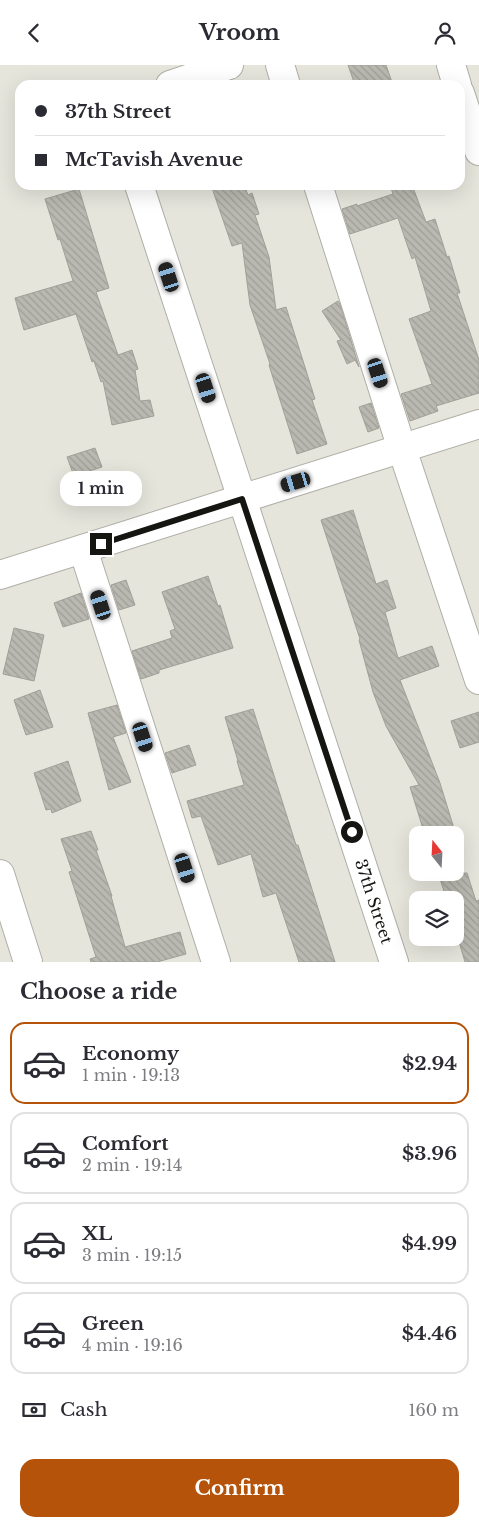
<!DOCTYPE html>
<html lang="en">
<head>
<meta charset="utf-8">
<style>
	:root { --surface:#fff; --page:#f7f7f7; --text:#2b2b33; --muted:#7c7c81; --line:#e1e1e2; --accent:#b45309 }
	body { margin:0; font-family:"Libre Baskerville",serif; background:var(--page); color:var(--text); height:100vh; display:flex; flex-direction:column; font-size:19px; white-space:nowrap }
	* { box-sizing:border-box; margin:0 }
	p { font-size:16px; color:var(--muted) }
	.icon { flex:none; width:28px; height:28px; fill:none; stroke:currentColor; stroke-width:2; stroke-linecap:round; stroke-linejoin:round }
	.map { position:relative; height:897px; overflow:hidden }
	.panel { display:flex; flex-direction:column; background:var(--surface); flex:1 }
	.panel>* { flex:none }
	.top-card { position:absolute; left:15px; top:15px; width:450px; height:110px; border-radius:15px; box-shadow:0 5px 20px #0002; display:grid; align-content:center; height:110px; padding:0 20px; background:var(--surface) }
	.needle { width:32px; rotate:342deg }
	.tools { position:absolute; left:409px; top:761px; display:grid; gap:10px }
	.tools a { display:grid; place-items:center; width:55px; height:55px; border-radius:10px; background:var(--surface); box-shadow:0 5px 20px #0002; font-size:25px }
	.end { position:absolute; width:22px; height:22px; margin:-11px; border:6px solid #151512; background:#fff; box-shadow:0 0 0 2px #fff }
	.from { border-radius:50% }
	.bubble { position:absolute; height:35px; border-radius:15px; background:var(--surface); box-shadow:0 5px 20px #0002; font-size:16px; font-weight:800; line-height:35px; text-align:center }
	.car { position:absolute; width:15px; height:30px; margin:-15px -8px; border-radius:6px; box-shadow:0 0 4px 1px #0007; background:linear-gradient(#222 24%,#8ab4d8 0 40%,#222 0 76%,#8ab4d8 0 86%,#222 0) }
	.top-card b { display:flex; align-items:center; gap:18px; height:48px; font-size:19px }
	.top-card b+b { border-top:1px solid var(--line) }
	.top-card i { width:12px; height:12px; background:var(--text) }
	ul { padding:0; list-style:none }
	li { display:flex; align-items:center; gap:15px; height:82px; margin:0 10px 8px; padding:0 10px; border:2px solid var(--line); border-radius:15px }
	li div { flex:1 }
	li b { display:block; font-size:19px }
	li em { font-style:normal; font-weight:800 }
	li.active { border-color:var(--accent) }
	li>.icon { width:45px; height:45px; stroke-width:1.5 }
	h2 { padding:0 20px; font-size:22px; line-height:60px }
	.pay { display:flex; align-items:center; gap:12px; height:55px; padding:0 20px; font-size:19px }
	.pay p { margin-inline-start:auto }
	.button { display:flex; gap:10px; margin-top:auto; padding:10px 20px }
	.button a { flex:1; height:58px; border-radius:15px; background:var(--accent); color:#fff; font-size:20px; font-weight:800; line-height:58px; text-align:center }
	header { display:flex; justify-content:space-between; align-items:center; height:65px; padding:0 20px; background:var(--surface); font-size:22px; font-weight:800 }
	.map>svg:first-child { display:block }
	.building { fill:url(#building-back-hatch); stroke:#a0a098 }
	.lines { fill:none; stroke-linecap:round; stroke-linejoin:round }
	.minor-casing { stroke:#afafa7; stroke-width:30 }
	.minor { stroke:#fff; stroke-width:28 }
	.route { stroke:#151512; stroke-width:6 }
	.labels { text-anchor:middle; stroke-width:5; stroke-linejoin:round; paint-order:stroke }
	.street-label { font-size:16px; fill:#151512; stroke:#e5e5dc }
</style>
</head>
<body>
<header><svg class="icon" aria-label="back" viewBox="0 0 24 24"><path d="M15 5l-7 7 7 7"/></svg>Vroom<svg class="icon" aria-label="person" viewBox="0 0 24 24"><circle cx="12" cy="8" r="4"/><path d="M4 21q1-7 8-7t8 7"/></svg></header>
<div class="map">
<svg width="479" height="897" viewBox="0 0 479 897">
	<defs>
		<pattern id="building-back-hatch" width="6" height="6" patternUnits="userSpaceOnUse" patternTransform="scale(1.25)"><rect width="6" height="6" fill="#b9b9b1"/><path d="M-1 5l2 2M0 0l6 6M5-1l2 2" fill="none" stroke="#9e9e97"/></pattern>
	</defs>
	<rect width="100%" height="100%" fill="#e5e5dc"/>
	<g class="building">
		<path d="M348 0H386L393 20H355Z"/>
		<path d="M211 120H244L248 130 252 128 259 149 255 150 269 192 276 245 286 242 315 334 312 335 327 379 297 389 269 300 270 299 250 240 242 178 232 181Z"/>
		<path d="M390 120H412L426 157 435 154 447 192 449 191 460 228H457L479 295V328L436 341 438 346 410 356 401 329 432 319 409 254 431 246 415 192 412 194 398 153 350 169 342 144 357 139V141L393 129Z"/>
		<path d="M79 124 109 223 96 227 118 290 132 285 138 304 135 305 140 336 150 335 154 351 112 360 103 316 101 317 94 296 92 297 76 249 24 265 15 233 73 216 60 174 58 175 45 134Z"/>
		<path d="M338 236 340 239 359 302 355 295 347 299 337 276 341 275 322 246Z"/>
		<path d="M371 338 379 363 368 367 359 342Z"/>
		<path d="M95 383 102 402 74 411 67 392Z"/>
		<path d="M353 445 376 519 387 515 396 543 385 547 398 593 432 581 439 601 400 615 440 718 456 770H425L410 722 419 720 386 661 373 627 359 575 360 574 321 455Z"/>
		<path d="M208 511 218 541 220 540 233 583 159 605V608L141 614 132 586 172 573 170 566 175 564 162 527Z"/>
		<path d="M126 515 135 540 119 545 111 520Z"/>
		<path d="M81 528 89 554 63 562 54 538Z"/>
		<path d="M14 563 44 570 34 616 3 609Z"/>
		<path d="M40 625 53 662 26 670 14 635Z"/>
		<path d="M117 640 126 668 113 672 131 717 109 725 88 648Z"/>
		<path d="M253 644 296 780H298L335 897H299L276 828 263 832 251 789 218 800 201 751 192 753 187 736 244 720 237 696H238L225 652Z"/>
		<path d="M479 647V677L460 683 451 656Z"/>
		<path d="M189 680 196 700 172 708 165 688Z"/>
		<path d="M68 696 81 736 52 748 51 744 46 745 34 708Z"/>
		<path d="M91 766 98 785H96L112 831H111L125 882 180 867 186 889 157 897H91L90 894 96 892 69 807 72 806 61 774Z"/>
		<path d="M438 808H467L476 836 479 835V897H465L455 863V835H447Z"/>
	</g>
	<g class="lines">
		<g class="minor-casing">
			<g id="minor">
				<path d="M280 0 286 20"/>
				<path d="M451 0 457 20"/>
				<path d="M170 20 229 0"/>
				<path d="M460 28 479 86"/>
				<path id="s1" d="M139 120 394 897"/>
				<path d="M318 120 402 384 479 615"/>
				<path d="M83 484 216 897"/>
				<path d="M0 510 479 359"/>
				<path d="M0 809 28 897"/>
			</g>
		</g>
		<use href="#minor" class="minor"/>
	</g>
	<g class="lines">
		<path class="route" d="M101 479 242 434 352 767"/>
	</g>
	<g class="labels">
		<g class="street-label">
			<text dy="6" stroke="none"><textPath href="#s1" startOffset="754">37th Street</textPath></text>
		</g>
	</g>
</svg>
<div class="tools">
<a><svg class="needle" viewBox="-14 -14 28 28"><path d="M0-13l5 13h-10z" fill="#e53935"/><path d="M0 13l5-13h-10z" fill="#7c7c81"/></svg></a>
<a><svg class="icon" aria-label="layers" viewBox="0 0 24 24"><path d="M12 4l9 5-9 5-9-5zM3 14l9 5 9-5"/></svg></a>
</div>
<i class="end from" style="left:352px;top:767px"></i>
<i class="end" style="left:101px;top:479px"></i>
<div class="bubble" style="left:60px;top:406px;width:82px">1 min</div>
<i class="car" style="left:169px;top:212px;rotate:342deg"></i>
<i class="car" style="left:378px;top:308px;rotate:162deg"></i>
<i class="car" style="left:206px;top:323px;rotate:162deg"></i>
<i class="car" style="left:296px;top:417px;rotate:253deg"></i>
<i class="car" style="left:101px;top:540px;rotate:342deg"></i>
<i class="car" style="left:143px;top:672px;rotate:162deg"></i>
<i class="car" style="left:185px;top:803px;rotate:162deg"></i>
<div class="top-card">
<b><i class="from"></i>37th Street</b>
<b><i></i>McTavish Avenue</b>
</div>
</div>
<section class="panel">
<h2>Choose a ride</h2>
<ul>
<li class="active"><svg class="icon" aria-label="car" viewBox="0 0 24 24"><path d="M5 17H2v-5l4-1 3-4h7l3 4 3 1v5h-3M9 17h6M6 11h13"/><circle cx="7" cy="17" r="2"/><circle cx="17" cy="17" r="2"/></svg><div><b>Economy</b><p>1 min · 19:13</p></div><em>$2.94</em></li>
<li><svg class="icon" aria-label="car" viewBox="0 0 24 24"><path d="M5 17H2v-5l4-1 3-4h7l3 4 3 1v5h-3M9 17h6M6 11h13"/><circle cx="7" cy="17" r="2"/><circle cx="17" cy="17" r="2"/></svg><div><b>Comfort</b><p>2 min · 19:14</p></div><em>$3.96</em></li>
<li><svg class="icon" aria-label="car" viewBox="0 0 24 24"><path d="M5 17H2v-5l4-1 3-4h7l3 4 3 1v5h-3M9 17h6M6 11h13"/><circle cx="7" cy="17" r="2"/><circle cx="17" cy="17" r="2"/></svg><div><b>XL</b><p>3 min · 19:15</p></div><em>$4.99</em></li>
<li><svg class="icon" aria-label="car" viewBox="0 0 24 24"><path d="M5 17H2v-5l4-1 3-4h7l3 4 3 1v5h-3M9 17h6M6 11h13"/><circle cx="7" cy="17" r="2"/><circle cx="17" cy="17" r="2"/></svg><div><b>Green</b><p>4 min · 19:16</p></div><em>$4.46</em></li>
</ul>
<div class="pay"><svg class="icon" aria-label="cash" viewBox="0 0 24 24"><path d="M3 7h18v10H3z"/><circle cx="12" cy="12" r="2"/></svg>Cash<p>160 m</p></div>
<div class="button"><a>Confirm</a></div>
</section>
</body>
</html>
